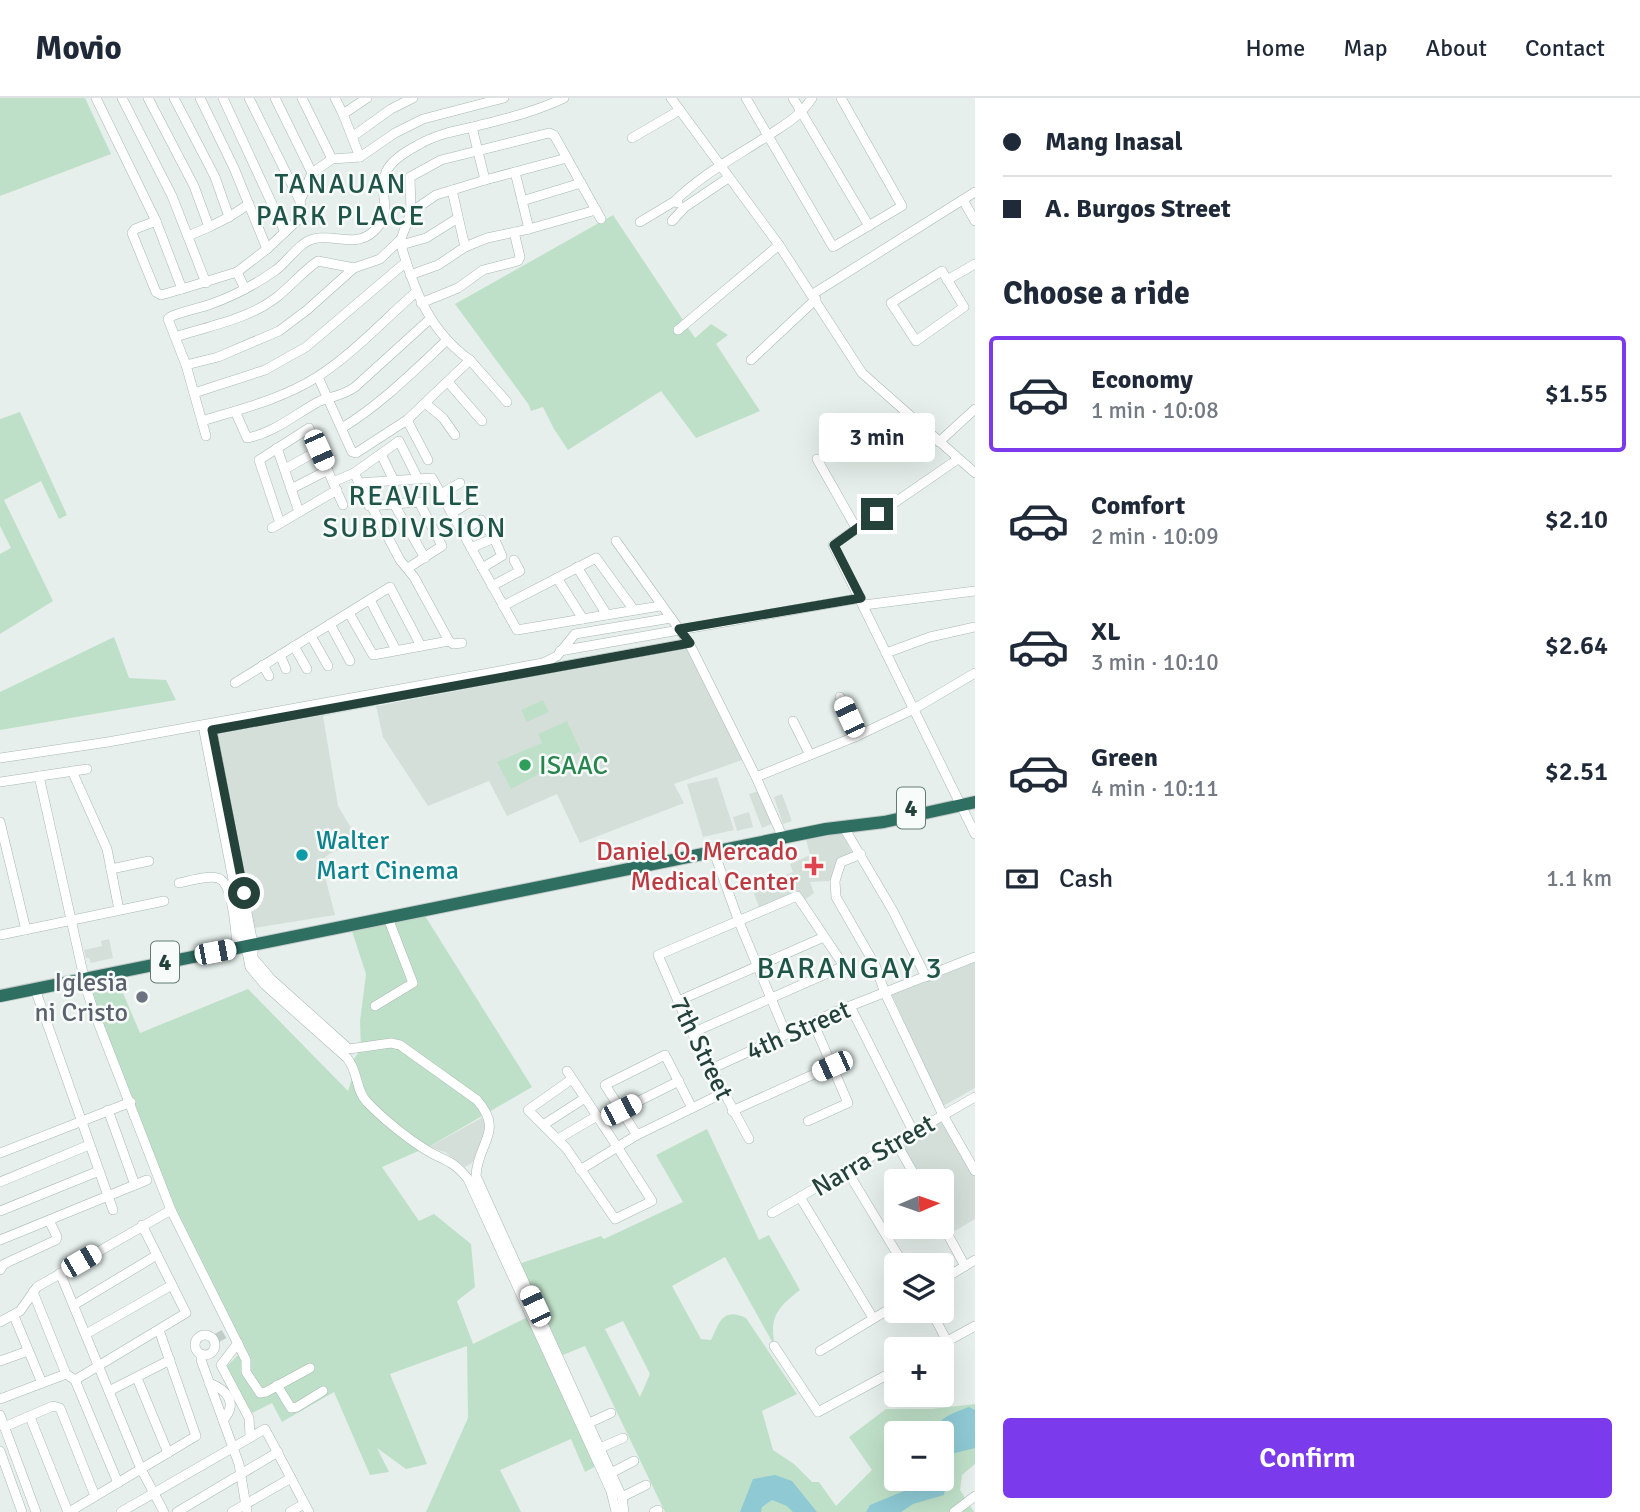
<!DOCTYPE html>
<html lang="en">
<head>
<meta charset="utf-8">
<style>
	:root { --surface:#fff; --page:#f2f2f3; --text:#1f2937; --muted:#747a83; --line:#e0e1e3; --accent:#7c3aed }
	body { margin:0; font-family:Signika,sans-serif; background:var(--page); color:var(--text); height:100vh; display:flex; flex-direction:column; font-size:26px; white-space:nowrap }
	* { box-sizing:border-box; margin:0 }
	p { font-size:23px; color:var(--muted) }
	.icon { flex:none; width:38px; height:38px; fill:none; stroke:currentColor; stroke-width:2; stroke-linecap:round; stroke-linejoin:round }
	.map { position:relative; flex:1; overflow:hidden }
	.sheet { display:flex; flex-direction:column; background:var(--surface); width:665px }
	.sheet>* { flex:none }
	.top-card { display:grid; align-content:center; height:154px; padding:0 28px; background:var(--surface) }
	.needle { width:46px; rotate:88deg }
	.fabs { position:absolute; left:884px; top:1071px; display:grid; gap:14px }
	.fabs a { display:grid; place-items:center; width:70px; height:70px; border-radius:7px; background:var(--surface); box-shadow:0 7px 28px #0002; font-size:35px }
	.end { position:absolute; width:32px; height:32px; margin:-16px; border:9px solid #24423a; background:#fff; box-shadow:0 0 0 4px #fff }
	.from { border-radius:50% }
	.bubble { position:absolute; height:49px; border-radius:7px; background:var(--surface); box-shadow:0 7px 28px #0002; font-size:23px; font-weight:600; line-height:49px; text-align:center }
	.car { position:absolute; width:21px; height:42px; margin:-21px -10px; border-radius:9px; box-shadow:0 0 5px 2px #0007; background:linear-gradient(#fff 24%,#345 0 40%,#fff 0 76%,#345 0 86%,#fff 0) }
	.top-card b { display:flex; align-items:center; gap:24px; height:66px; font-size:26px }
	.top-card b+b { border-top:2px solid var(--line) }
	.top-card i { width:18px; height:18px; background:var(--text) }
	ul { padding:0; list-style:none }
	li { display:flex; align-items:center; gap:21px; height:116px; margin:0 14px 10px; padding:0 14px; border:4px solid transparent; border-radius:7px }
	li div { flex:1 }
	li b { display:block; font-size:26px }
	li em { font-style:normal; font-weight:600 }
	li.active { border-color:var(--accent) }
	li>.icon { width:63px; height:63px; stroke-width:1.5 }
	h2 { padding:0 28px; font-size:32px; line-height:84px }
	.pay { display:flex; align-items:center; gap:18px; height:77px; padding:0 28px; font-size:26px }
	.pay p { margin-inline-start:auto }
	.button { display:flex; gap:14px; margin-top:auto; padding:14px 28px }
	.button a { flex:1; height:80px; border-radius:7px; background:var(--accent); color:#fff; font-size:28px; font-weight:600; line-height:80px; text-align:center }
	header { display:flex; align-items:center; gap:42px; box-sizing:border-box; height:98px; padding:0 35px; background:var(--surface); border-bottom:2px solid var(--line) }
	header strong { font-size:33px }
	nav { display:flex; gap:38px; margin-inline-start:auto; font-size:24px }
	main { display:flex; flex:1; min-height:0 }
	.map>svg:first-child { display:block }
	.built { fill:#d4dfda }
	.green { fill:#bfe0c8; fill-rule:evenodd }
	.water { fill:#8ec9d4 }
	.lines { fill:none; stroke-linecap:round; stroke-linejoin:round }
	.minor-tunnel { stroke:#bfccc8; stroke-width:9; stroke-dasharray:9 4.5; stroke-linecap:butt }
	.minor-casing { stroke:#a8b8b2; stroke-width:10 }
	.highway-casing { stroke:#c2cac8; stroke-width:14 }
	.minor { stroke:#fff; stroke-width:9 }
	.highway { stroke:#2f6f62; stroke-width:12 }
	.route { stroke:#24423a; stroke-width:9 }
	.leisure-dot { fill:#2e9e5b; stroke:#f7fbf9; stroke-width:2.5 }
	.culture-dot { fill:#0f9aa8; stroke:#f7fbf9; stroke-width:2.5 }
	.health-dot { fill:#e0444e; stroke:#f7fbf9; stroke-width:2.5 }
	.worship-dot { fill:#6b7280; stroke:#f7fbf9; stroke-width:2.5 }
	.labels { text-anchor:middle; stroke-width:5; stroke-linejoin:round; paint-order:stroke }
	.shield { fill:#f7fbf9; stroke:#637a73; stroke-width:2 }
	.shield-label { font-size:24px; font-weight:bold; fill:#24423a }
	.leisure-label { font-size:26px; fill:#27864d; stroke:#f7fbf9; text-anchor:start }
	.culture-label { font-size:26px; fill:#0d838f; stroke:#f7fbf9; text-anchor:start }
	.health-label { font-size:26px; fill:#be3a42; stroke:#f7fbf9; text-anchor:end }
	.worship-label { font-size:26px; fill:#5b616d; stroke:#f7fbf9; text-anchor:end }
	.street-label { font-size:26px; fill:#24423a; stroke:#f7fbf9 }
	.neighbourhood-label { font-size:28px; letter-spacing:2px; fill:#1f5548; stroke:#f7fbf9 }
	.quarter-label { font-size:30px; letter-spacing:2px; fill:#1f5548; stroke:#f7fbf9 }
</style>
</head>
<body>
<header>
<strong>Movio</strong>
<nav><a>Home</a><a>Map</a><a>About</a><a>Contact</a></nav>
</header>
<main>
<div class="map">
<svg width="975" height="1414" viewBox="0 0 975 1414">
	<rect width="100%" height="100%" fill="#e6efeb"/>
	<g class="built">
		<path d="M689 548 745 661 674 686 684 705 580 745 557 696 507 718 489 683 428 708 383 639 376 608 323 618 338 708 359 743 329 756 321 763 335 817 241 832 200 625 374 597 377 608Z"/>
		<path d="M717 679 734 732 703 739 687 686Z"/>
		<path d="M759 693 774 725 762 730 749 696Z"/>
		<path d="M782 696 792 723 783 726 774 699Z"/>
		<path d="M749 714 753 729 737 733 733 719Z"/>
		<path d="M840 731 852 755 834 771 830 783 810 784 814 795 803 803 792 796 759 809 752 790 793 774 790 766 810 757 805 737Z"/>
		<path d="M109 841 113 860 91 865 89 860H86L84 852 102 848 101 843Z"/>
		<path d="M975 864V990L943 1008 892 897Z"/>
		<path d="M943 1017 975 1073V1121L948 1137 942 1126V1083H918L895 1043Z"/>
		<path d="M485 1018 486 1030 481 1049 472 1065 465 1069 445 1054 429 1049Z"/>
	</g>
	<g class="green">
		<path d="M0 0H85L111 56 0 98Z"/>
		<path d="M613 117 695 240 711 226 728 237 716 246 760 313 696 340 661 293 568 352 554 331 543 309 531 313 529 307 455 206Z"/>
		<path d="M20 314 67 417 59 421 41 383 4 402 53 503 0 536V456L11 450 0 428V321Z"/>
		<path d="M114 539 129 580 166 582 176 602 0 632V594Z"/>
		<path d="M543 602 549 614 527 624 521 612Z"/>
		<path d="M567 623 581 653 511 691 497 664 542 645 538 636Z"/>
		<path d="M422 813 532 989 432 1047 382 1069 419 1123 434 1116 471 1146 475 1189 457 1203 473 1246 530 1218 598 1367 585 1374 571 1341 500 1372 521 1414H426L468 1320 467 1248 390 1276 427 1366 406 1371 377 1350 389 1374 370 1377 334 1294 282 1324 272 1305 252 1315 226 1269 238 1257 158 1090 85 880 114 874 140 935 248 891 348 993 355 971 351 965 361 951 360 923 366 876 350 827Z"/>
		<path d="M707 1031 759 1142 769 1137 800 1192C777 1210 769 1219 775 1249L725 1159 672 1188 701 1241 711 1242C719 1227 721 1208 746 1220L797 1296 762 1313 773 1352 794 1366 812 1384H819L836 1408 872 1372 849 1339 886 1311H932L975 1306V1366L962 1377 960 1392 974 1414H665L585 1248 558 1259 516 1167 601 1138 604 1141 683 1104 656 1057ZM623 1223 650 1276 640 1299 605 1231ZM896 1335H942V1381H896Z"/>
	</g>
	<g class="water">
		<path d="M969 1309 975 1312V1350L951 1356 944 1397 913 1406 901 1414H866L870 1407 933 1381H942V1335H933C939 1319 953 1315 969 1309Z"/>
		<path d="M775 1377 792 1383 817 1414H793L787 1408 772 1402 762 1409 761 1414H740L753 1381Z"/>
	</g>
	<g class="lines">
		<path class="minor-tunnel" d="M217 1240 224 1236"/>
		<g class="minor-casing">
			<g id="minor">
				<path d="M96 0 156 123 182 191 237 174"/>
				<path d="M122 0 172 98 206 185"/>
				<path d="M148 0 194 88 209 129 188 138"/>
				<path d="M174 0 215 79 229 119 209 129"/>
				<path d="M200 0 234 70 267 151"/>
				<path d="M223 0 285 134"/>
				<path d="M249 0 300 103"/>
				<path d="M275 0 312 75"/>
				<path d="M302 0 332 61"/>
				<path d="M335 0 343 16"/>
				<path d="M367 0 343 16 352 39 391 11 413 0"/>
				<path d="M671 0 779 147 862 275 975 375"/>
				<path d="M746 0 833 149 902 108 841 0"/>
				<path d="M793 0 869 128"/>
				<path d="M352 39 360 59"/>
				<path d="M632 40 680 12"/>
				<path d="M515 74 529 131 596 112"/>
				<path d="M485 82 567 60"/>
				<path d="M963 102 975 123"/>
				<path d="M522 103 581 85"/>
				<path d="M675 103C701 77 735 59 766 39 785 26 799 20 812 0"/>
				<path d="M411 114 410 79 441 62 549 35 554 37 601 121"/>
				<path d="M229 119 249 106"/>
				<path d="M156 123 135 131 132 135 156 194 161 197 182 191"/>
				<path d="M672 123 685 109 728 80"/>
				<path d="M640 124 675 103 678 105"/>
				<path d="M401 147 426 140 458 120"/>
				<path d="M465 149 487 140 529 131"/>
				<path d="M942 173 964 209 916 243 891 205Z"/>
				<path d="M410 177 438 167 465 149 452 92"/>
				<path d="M947 182 975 166"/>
				<path d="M245 191 237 174 267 151 302 118 300 103 312 75 332 61 360 59 395 35 423 21 504 0"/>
				<path d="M813 196 975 94"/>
				<path d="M421 205 458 190 483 172 518 163 520 159 514 134"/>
				<path d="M678 232 779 147"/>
				<path d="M175 239C209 228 249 221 277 199 292 187 303 173 318 163L354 170"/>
				<path d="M470 262 507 304"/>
				<path d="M751 262 816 201"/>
				<path d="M186 267 218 259 279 233 307 212 354 170 380 161 401 141"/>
				<path d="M318 279 352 354 356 355 407 322 470 262C430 234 414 192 401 147V141L411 114 436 97 485 82 472 29"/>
				<path d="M448 284 482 323"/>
				<path d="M194 295 265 272 306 249 406 164"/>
				<path d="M425 305 443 320 455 337"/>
				<path d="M235 313 247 340C274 335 294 317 318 304 331 298 343 298 355 289L430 221"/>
				<path d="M407 322 428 362"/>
				<path d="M202 323C241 311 282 301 317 279 353 256 384 222 416 194"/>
				<path d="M342 330C381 306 413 274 446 243"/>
				<path d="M206 338 186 267 168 221 170 219C183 213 197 211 211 206 234 198 256 186 276 172 288 163 299 145 313 141 333 135 355 151 374 133 395 113 377 96 386 74 391 62 407 53 418 47 435 37 454 33 473 29 504 21 535 14 564 0"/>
				<path d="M939 344 975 311"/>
				<path d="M277 350 299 414"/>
				<path d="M381 356 394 383"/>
				<path d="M817 361 856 430"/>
				<path d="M958 361 833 447 975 736"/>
				<path d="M285 371 319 352"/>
				<path d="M354 375 400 462 414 479 449 543 453 546 462 545"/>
				<path d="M333 384 354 375 399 343 418 381"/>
				<path d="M358 385 432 380 517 532 660 508"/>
				<path d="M291 391 328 372"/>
				<path d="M441 396 460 385"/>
				<path d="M394 406 425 460"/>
				<path d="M369 408 419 404 442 448 408 470"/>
				<path d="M452 415 472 403"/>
				<path d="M280 425 259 362 309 330 343 407"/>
				<path d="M272 430 337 392"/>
				<path d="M461 433 481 422 494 440 502 458 482 470"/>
				<path d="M616 443 689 545 756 679 783 740"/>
				<path d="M471 450 494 440"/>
				<path d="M577 469 607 517"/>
				<path d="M557 480 583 521"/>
				<path d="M492 488 520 473 514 462"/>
				<path d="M370 502 396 552"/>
				<path d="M864 507 975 493"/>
				<path d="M503 508 596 460 634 512"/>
				<path d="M349 515 373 557 449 543"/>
				<path d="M330 526 350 563"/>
				<path d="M311 538 328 568"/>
				<path d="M294 548 307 571"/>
				<path d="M560 553 861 500"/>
				<path d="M886 555 930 539 975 529"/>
				<path d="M280 557 286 571"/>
				<path d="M263 567 269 578"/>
				<path d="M235 585 390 489 421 548"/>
				<path d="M840 599 857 638"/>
				<path d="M793 623 810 657"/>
				<path d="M212 632 253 846V860L271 881 349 951 391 945 400 947 477 1002C505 1034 477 1045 476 1078L611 1375 622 1399 624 1414"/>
				<path d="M0 660 108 644 543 565 557 558 575 536 671 520"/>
				<path d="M72 673 107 751 119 812"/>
				<path d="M39 678 87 893 94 914 171 1112 246 1262V1274L260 1295 266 1294 310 1270"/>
				<path d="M756 679 857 638 914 611 975 575"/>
				<path d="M0 684 87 671"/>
				<path d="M0 724 26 832"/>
				<path d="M843 728 893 813 926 879"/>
				<path d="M714 754 739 824 786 936"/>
				<path d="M861 756 841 764 835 783 836 799 875 867 885 895 943 1017 975 1073"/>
				<path d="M111 771 149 763"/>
				<path d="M179 785C190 783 207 777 218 780 233 785 236 836 237 849"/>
				<path d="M0 837 164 803"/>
				<path d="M35 891 113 1112"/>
				<path d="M678 903 824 839"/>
				<path d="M375 908 413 885 388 820"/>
				<path d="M850 908 913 1033"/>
				<path d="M692 935 844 868 797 798 658 857 692 935 749 1041"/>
				<path d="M711 971 835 914 975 859"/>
				<path d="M567 973C596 1016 624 1059 652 1103L615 1121 566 1050 528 1012 572 981"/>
				<path d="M108 1012 135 1087"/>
				<path d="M621 1012 679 983"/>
				<path d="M732 1013 832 968"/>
				<path d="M808 1023 848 1005 813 924"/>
				<path d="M543 1027 585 1000"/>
				<path d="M637 1037 605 987 665 957 692 1010"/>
				<path d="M558 1041 597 1018"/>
				<path d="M895 1043 918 1083"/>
				<path d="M0 1055 131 1004"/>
				<path d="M846 1071 904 1167"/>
				<path d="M580 1072 637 1037 723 995"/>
				<path d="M0 1084 89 1047"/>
				<path d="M800 1099 873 1220"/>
				<path d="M0 1113 99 1073"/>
				<path d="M772 1115 975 999"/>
				<path d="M942 1126 965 1168"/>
				<path d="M0 1142 147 1082"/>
				<path d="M0 1172 4 1166 56 1142 57 1139 49 1122"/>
				<path d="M60 1175 141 1371 164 1414"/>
				<path d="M942 1182 975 1162"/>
				<path d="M33 1194 66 1276 75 1282 118 1385"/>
				<path d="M74 1207 157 1157"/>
				<path d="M931 1213 947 1243"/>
				<path d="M14 1218 42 1285"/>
				<path d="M0 1224 20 1213 37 1189 171 1112"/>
				<path d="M86 1236 172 1187"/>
				<circle cx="205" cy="1247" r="10"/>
				<path d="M238 1245 221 1267 249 1320 250 1338"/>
				<path d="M774 1248 818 1314 896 1272"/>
				<path d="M933 1251 975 1228"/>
				<path d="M820 1253 896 1207"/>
				<path d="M201 1256V1262L239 1366 247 1414"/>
				<path d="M0 1263 28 1253"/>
				<path d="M137 1280 168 1355"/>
				<path d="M75 1282 186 1215 142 1127"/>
				<path d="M209 1285C228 1292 238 1306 223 1322"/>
				<path d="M277 1287 291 1310 297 1309 323 1293"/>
				<path d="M109 1293 170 1262"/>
				<path d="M0 1301 66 1276"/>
				<path d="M0 1317 36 1414"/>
				<path d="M30 1319 68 1414"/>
				<path d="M589 1325 611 1315"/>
				<path d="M4 1329 53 1308 60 1310 95 1398"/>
				<path d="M600 1350 623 1340"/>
				<path d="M0 1353 22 1414"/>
				<path d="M611 1375 634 1363"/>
				<path d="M622 1399 646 1387"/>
				<path d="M69 1414 196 1338 159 1232"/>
				<path d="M121 1414 265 1331 309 1414"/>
				<path d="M177 1414 278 1354"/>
				<path d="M232 1414 291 1380"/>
				<path d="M290 1414 304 1406"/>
				<path d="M616 1414 611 1393 468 1081C450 1059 444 1064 423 1050 406 1039 382 1020 367 1004 355 992 359 974 347 960L265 887 250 869 204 633 689 545"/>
				<path d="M654 1414 658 1412"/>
				<path d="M954 1414 975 1398"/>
			</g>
		</g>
		<g class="highway-casing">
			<path id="highway" d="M0 898 826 731 884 724 975 704"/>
		</g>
		<use href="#minor" class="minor"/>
		<use href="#highway" class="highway"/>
	</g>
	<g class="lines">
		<path class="route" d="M244 795 212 632 690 545 679 531 861 500 834 447 877 416"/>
	</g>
	<circle class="leisure-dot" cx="525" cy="667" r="7"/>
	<circle class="culture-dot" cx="302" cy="757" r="7"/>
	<path class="health-dot" d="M810.5 757.5h7v7h7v7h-7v7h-7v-7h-7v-7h7z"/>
	<circle class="worship-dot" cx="142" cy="899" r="7"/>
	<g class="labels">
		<g class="shield">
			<rect x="897" y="689.5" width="28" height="41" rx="5"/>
			<rect x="151" y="843.5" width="28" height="41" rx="5"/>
		</g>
		<g class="shield-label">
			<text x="911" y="718">4</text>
			<text x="165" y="872">4</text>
		</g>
		<g class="leisure-label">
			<text x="539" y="676">ISAAC</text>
		</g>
		<g class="culture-label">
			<text x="316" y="751">Walter<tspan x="316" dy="30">Mart Cinema</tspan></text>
		</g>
		<g class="health-label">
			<text x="798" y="762">Daniel O. Mercado<tspan x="798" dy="30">Medical Center</tspan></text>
		</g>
		<g class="worship-label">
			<text x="128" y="893">Iglesia<tspan x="128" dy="30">ni Cristo</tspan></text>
		</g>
		<g class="street-label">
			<text transform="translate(798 932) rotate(-24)" y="9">4th Street</text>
			<text transform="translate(702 950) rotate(64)" y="9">7th Street</text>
			<text transform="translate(873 1057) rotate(-30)" y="9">Narra Street</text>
		</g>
		<g class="neighbourhood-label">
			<text x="341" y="95">TANAUAN<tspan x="341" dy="32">PARK PLACE</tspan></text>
			<text x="415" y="407">REAVILLE<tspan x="415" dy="32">SUBDIVISION</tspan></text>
		</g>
		<g class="quarter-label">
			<text x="850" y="880">BARANGAY 3</text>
		</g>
	</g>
</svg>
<div class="fabs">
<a><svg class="needle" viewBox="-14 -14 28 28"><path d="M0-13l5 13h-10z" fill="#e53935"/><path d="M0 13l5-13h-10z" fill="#747a83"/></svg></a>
<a><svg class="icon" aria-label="layers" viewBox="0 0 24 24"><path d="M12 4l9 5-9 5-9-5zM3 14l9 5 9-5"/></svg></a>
<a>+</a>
<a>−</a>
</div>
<i class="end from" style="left:244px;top:795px"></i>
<i class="end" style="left:877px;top:416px"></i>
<div class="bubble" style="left:819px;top:315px;width:116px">3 min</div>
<i class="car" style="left:319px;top:352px;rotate:156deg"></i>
<i class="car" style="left:849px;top:619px;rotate:335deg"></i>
<i class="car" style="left:215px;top:854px;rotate:79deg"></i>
<i class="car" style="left:832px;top:968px;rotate:246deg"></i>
<i class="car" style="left:621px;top:1012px;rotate:63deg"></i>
<i class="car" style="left:81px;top:1163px;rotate:60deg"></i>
<i class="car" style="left:535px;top:1208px;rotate:335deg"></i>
</div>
<section class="sheet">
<div class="top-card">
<b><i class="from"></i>Mang Inasal</b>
<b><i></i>A. Burgos Street</b>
</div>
<h2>Choose a ride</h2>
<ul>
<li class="active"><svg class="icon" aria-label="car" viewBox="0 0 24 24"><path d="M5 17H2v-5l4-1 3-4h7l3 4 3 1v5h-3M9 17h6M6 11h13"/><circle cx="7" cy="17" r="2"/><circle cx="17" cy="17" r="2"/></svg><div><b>Economy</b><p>1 min · 10:08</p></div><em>$1.55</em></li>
<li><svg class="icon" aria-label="car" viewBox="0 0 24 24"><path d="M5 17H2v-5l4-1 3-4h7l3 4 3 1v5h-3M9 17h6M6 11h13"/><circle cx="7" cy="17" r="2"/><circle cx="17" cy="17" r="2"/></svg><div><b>Comfort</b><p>2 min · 10:09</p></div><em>$2.10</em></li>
<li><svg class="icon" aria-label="car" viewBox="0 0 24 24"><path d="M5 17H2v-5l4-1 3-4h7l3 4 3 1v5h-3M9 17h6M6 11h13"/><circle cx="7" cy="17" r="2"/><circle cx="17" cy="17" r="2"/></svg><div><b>XL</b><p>3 min · 10:10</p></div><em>$2.64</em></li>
<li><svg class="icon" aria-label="car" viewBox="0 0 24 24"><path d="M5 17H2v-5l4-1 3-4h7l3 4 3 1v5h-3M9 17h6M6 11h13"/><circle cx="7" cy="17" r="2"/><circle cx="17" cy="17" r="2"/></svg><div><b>Green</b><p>4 min · 10:11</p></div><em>$2.51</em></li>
</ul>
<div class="pay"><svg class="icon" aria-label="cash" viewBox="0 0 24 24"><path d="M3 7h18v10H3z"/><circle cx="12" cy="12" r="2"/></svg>Cash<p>1.1 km</p></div>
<div class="button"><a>Confirm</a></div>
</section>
</main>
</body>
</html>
